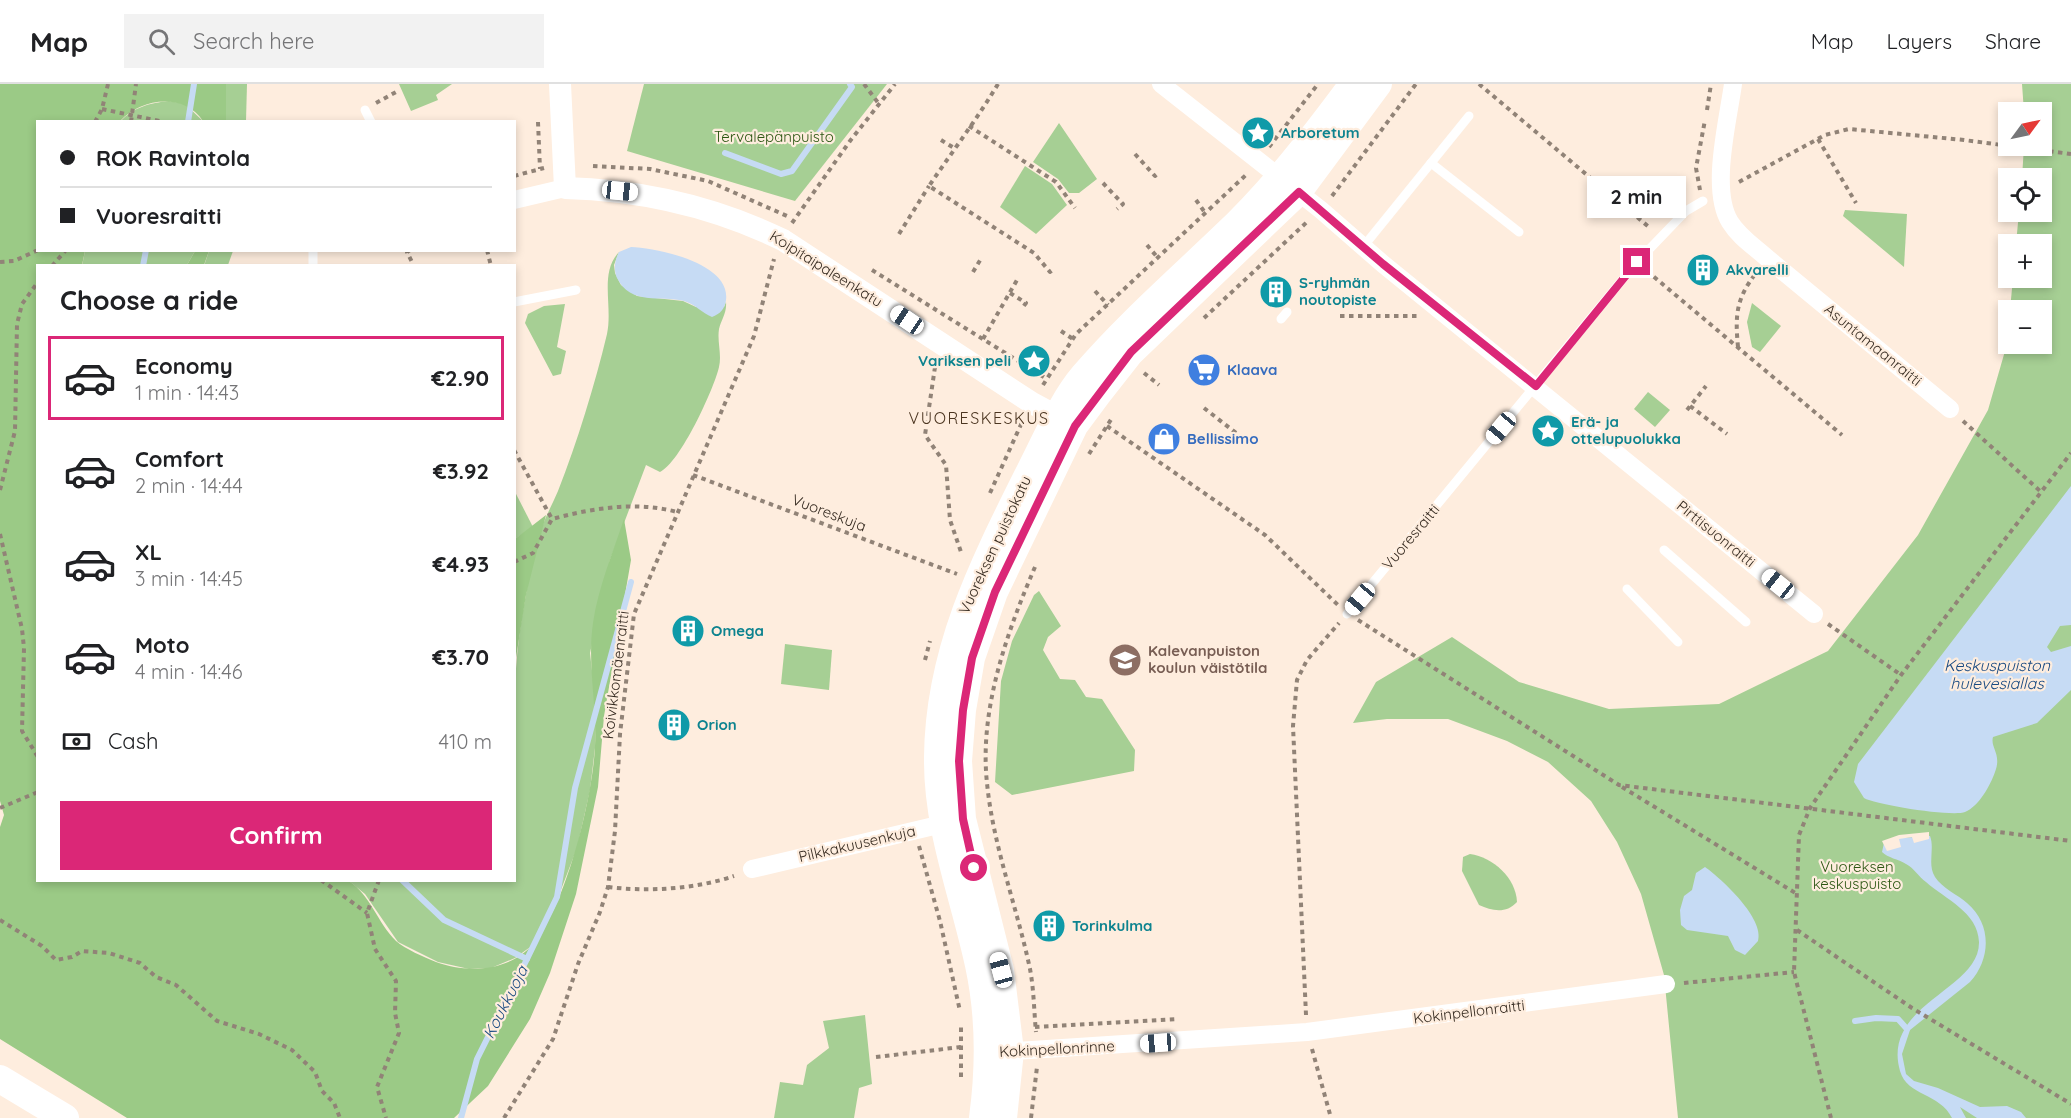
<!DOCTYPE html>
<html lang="en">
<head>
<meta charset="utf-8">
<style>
	:root { --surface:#fff; --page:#f2f2f2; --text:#202124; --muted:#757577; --line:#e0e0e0; --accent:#db2777 }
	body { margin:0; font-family:Quicksand,sans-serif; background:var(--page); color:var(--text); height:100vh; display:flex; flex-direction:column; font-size:22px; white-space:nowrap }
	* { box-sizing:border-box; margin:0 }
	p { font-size:20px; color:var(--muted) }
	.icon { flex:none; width:33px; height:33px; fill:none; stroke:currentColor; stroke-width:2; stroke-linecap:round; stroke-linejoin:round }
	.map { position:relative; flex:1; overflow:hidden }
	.panel { position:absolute; left:36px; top:180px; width:480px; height:618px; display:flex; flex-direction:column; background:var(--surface); border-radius:0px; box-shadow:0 3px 9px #0003 }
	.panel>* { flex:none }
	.banner { position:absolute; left:36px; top:36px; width:480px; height:132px; border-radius:0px; box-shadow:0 3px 9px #0003; display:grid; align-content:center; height:132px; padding:0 24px; background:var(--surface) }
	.needle { width:39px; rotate:57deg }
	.tools { position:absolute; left:1998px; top:18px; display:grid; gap:12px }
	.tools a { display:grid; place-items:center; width:54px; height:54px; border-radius:0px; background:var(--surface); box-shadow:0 3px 9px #0003; font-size:30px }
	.end { position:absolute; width:27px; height:27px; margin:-14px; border:8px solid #db2777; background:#fff; box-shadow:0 0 0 3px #fff }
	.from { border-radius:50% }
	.bubble { position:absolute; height:42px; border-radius:0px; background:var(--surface); box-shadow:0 3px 9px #0003; font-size:20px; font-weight:700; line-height:42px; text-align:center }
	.car { position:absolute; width:18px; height:36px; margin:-18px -9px; border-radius:8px; box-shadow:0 0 4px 2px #0007; background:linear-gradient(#fff 24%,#345 0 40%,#fff 0 76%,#345 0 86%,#fff 0) }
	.banner b { display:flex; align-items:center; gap:21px; height:57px; font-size:22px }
	.banner b+b { border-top:2px solid var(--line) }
	.banner i { width:15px; height:15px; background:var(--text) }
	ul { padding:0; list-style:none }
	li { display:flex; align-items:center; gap:18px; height:84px; margin:0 12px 9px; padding:0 12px; border:3px solid transparent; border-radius:0px }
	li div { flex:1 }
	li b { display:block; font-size:22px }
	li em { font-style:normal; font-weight:700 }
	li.on { border-color:var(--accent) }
	li>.icon { width:54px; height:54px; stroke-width:1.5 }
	h2 { padding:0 24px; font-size:27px; line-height:72px }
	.pay { display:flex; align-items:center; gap:15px; height:66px; padding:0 24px; font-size:22px }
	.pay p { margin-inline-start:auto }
	.primary-button { display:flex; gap:12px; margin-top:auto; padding:12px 24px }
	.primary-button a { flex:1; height:69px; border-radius:0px; background:var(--accent); color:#fff; font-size:24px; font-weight:700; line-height:69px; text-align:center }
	header { display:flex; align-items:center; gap:36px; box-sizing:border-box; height:84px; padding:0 30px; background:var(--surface); border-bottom:2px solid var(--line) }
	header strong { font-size:28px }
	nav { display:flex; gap:33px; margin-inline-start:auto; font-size:21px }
	.search { width:420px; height:54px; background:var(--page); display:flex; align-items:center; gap:15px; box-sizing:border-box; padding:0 21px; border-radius:0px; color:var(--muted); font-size:22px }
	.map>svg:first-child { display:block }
	.green { fill:#a6cf94 }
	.forest { fill:#9bca86 }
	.water { fill:#c6dbf4 }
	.pier { fill:#feedde }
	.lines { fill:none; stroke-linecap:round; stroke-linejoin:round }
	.stream { stroke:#c6dbf4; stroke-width:6 }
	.path { stroke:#918377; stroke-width:4; stroke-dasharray:4.5 4.5; stroke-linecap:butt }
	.service { stroke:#fff; stroke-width:9 }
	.minor { stroke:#fff; stroke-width:18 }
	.tertiary { stroke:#fff; stroke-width:22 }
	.secondary { stroke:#fff; stroke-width:26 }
	.primary { stroke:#fff; stroke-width:28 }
	.route { stroke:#db2777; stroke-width:8 }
	.labels { text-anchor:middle; stroke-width:4.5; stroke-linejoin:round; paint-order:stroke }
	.culture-label { font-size:15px; font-weight:bold; fill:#0d838f; stroke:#feedde; text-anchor:start }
	.park-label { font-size:15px; fill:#2c5612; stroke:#feedde }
	.street-label { font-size:15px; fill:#362b21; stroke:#feedde }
	.shop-label { font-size:15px; font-weight:bold; fill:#366cbe; stroke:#feedde; text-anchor:start }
	.education-label { font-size:15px; font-weight:bold; fill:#785e54; stroke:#feedde; text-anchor:start }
	.neighbourhood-label { font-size:16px; letter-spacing:1.5px; fill:#4b3520; stroke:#feedde }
	.water-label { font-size:16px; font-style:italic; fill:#194a82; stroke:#feedde }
</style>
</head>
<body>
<header>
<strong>Map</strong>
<div class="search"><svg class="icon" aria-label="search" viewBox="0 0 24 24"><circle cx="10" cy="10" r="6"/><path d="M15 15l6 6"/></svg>Search here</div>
<nav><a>Map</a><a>Layers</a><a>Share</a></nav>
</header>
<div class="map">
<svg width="2071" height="1034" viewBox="0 0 2071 1034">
	<rect width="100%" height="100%" fill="#feedde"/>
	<g class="green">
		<path d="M226 0H247L246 37H226Z"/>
		<path d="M399 0H452L436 11 438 16 411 27Z"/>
		<path d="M644 0H887L795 117 627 67Z"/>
		<path d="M2022 0H2071V1034H1678L1664 891 1641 810 1617 758 1591 717 1548 678 1507 657 1448 635H1387L1353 639 1376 598 1452 553 1519 598 1609 625 1719 620 1828 567 1918 451 1988 326 2007 260 2008 243V260H2042V226H2010L2013 194H2042V160H2016L2019 128H2042V94H2022L2024 62H2042V28H2024Z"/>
		<path d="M169 17 185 20 203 37 120 38C133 23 150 19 169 17Z"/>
		<path d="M1059 39 1097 95 1079 109H1069L1058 95 1033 78Z"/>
		<path d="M1025 82 1052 100 1067 121 1036 150 1000 123Z"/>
		<path d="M1845 126 1907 130 1904 183 1843 132Z"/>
		<path d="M85 167H195L187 181 82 182Z"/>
		<path d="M209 167H233L228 181 204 182Z"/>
		<path d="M619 168 614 181 615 189 621 201 637 212 683 217 696 223H724L726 218C727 229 721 236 719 245 717 258 722 270 719 283 714 305 680 379 660 388L646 381 610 476 590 569 596 623 595 664 590 706 577 764 549 837 533 861 515 874 491 884 469 885 438 878 398 858 365 810 349 797 514 796C515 701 507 604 526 510 530 488 535 465 542 444 546 431 553 419 558 407 577 359 595 300 607 250 613 222 599 189 619 168Z"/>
		<path d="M1752 219 1781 242 1760 268 1752 263 1747 238Z"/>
		<path d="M565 220 557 263 566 267 561 290 553 292 525 239 528 230 544 222Z"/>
		<path d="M1648 308 1670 326 1655 343 1634 325Z"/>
		<path d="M514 406 533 443 515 455H514Z"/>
		<path d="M1039 507 1061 542 1048 553 1043 566 1060 595 1075 596 1086 613 1102 615 1135 666 1134 687 1012 711 995 698 1001 597 1012 557 1034 511Z"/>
		<path d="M785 560 832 566 829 606 781 600Z"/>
		<path d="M1470 770C1493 773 1516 794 1517 818 1506 830 1492 827 1479 821L1462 787 1463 773Z"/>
		<path d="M865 931 872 1000 859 1004 854 1034H774L780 998 803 1001 807 981 829 964 823 937Z"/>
	</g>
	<g class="forest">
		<path d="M0 0H226V37H203C184 8 141 14 120 37L38 38V166L85 167 82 181 38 182V796L349 797C371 812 377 838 396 857 405 865 424 873 436 878 468 890 510 887 533 860 566 822 593 712 595 662 597 621 587 580 593 539 598 504 613 468 624 435L631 476 604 632 598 703 576 810 550 889 530 935 488 1002 454 1034H127L0 955V743L4 731 0 717Z"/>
		<path d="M195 167H209L204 181H187Z"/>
		<path d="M546 431 526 511 515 580V455Z"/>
	</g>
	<g class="water">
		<path d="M631 163C657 164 731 179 726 216 725 225 720 230 712 233 702 229 695 220 684 217 660 211 631 222 617 194 613 185 615 176 619 168Z"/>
		<path d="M2071 402V541L2060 542 2047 563 2051 568 2071 562V606L2037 639 1993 653C1990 664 2002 670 1995 688 1990 702 1979 722 1965 728 1953 733 1876 721 1864 714L1854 698 1858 680Z"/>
		<path d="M1930 752C1935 765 1927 780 1935 793 1942 804 1958 811 1967 819 1992 840 1991 875 1970 898L1910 946 1902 970 1906 990 1914 997 1938 1004 1980 1023 2007 1022 2021 1028 2026 1034H1977L1960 1023 1966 1034H1952C1940 1009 1907 1012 1900 987 1881 920 1980 906 1979 858 1978 828 1945 815 1926 798 1919 793 1914 784 1906 780 1898 775 1888 774 1882 768L1884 759 1900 754Z"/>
		<path d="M1705 783C1722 795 1765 835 1758 857L1745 871 1735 866 1728 852 1687 846 1681 841 1680 826 1684 812 1692 806 1696 789Z"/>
	</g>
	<path class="pier" d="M1929 748V755L1914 759 1912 753 1899 755 1901 763 1887 767 1882 757 1899 751Z"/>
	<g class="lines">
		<g class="stream">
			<path d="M188 38 194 0"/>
			<path d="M725 69 781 90 792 87 852 3 850 0"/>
			<path d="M143 182 146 166"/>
			<path d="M402 796 444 836 527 875 477 975 461 1034"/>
			<path d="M527 875 557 813 575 704 631 498"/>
			<path d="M1855 937 1876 934 1898 935 1907 945"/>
		</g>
		<g class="path">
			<path d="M864 0 879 20"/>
			<path d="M998 0C977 35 952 68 929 102L1034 169 1050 188 1054 185"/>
			<path d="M1479 0 1650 144"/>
			<path d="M376 19 396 8"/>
			<path d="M102 25 164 38"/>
			<path d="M1707 26 1711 0"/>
			<path d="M95 38 102 25 108 0"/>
			<path d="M131 38 136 0"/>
			<path d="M538 38 540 85"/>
			<path d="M969 42 1056 98 1075 124"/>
			<path d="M1818 55 1856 119"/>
			<path d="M941 56 954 64"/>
			<path d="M1269 63 1318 0"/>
			<path d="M1135 70 1155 92 1158 89"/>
			<path d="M593 82 650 85 708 97 787 132"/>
			<path d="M514 92 544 84"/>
			<path d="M1739 98 1825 51 1849 45 1964 56 2071 70"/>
			<path d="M1103 99 1123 120 1117 125"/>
			<path d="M1700 106 1696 84 1705 36"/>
			<path d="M1332 112 1416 0"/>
			<path d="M1196 116 1206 130"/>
			<path d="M792 139 850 57 895 0"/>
			<path d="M899 150 929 102"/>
			<path d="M1147 161 1158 174"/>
			<path d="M410 166 407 168 414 182"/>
			<path d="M487 166 491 182"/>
			<path d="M0 178 14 177 38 166"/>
			<path d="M52 182 66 166"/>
			<path d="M872 186 1047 295"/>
			<path d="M1647 187 1842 351"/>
			<path d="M973 188 982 173"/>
			<path d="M1095 207 1108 221"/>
			<path d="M1010 209 1026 219 1023 223"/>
			<path d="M1340 232H1418"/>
			<path d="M1204 234 1308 137"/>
			<path d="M1061 247 1073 255"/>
			<path d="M983 255 1017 196"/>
			<path d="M1738 263C1735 231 1736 215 1756 189"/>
			<path d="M935 283 925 351 946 381 950 436 962 471"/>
			<path d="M1144 289 1159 301"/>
			<path d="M1043 301 1076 250 1247 90"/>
			<path d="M1690 322 1727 350"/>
			<path d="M1204 324 1240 352"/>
			<path d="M1687 326 1706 302"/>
			<path d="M1963 337 2040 407"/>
			<path d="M1107 342 1265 451 1338 521"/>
			<path d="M514 366 552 435"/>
			<path d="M1089 370 1112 334"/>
			<path d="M693 391 957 490"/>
			<path d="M0 406 15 347 17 240 22 220 38 198"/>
			<path d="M990 409 1023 336"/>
			<path d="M0 450 22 545 24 564 22 647 38 673"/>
			<path d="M514 478 533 469 552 435C593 424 636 417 677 428"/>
			<path d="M1035 483C1007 548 979 626 987 699 993 762 1017 823 1030 885 1034 906 1034 928 1036 948"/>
			<path d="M1358 536 1619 701 2071 757"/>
			<path d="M1828 540 1901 591"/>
			<path d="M925 576 930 557"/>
			<path d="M1622 703 1797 810"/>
			<path d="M0 724 38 708"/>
			<path d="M919 762 940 837 960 927"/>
			<path d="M321 796 367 829"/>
			<path d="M379 796 367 829 375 865 396 897 395 929 399 949 377 1003 386 1034"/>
			<path d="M608 803C648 808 696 805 734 792"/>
			<path d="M0 836 42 862 56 876 72 873 82 867 109 869 140 879 156 893 176 901 217 937 259 950 292 966 315 988 322 1007 334 1019 340 1034"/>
			<path d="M1797 846 1912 924 2071 1020"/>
			<path d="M1684 899 1794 888"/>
			<path d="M1306 931 1293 642 1297 596 1307 576 1339 539"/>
			<path d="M1035 943 1178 935"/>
			<path d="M1312 965 1331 1034"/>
			<path d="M876 973 961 963"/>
			<path d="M961 993V940"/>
			<path d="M504 1034 553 955 578 880 600 828 608 803 615 747 620 650 634 530 754 252 774 175"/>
			<path d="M1031 1034 1037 983"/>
			<path d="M1831 1034 1794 888 1799 751 1810 724 1901 591 2071 369"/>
		</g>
		<g class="service">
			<path d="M365 26 371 38"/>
			<path d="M1431 79 1519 148"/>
			<path d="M1363 163 1469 32"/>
			<path d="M313 166V182"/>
			<path d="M514 218 576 206"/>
			<path d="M1281 235 1287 228"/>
			<path d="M1664 466 1746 538"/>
			<path d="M1627 505 1678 558"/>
			<path d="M1347 530 1637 178 1686 127 1703 117"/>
		</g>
		<g class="minor">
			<path d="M1161 0 1321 126 1383 180 1814 530"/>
			<path d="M1733 0C1728 37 1710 106 1730 138 1739 153 1755 163 1767 174L1950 325"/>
			<path d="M514 116 565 104"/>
			<path d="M752 785 955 737"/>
			<path d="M1000 968 1307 948 1666 900"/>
		</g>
		<path class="tertiary" d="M560 0 565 104C643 106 713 122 783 156L1032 319 1071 340"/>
		<g class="secondary">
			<path d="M982 1034C989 982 989 932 978 881 963 811 936 745 937 673 938 565 984 477 1031 383 1047 352 1061 317 1083 291 1126 241 1175 198 1222 153 1271 107 1312 54 1352 0"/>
			<path d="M1004 1034 1011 967 1001 886 963 735 959 677 963 626 972 574 995 508 1075 342 1098 311 1131 269 1299 108 1379 0"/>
		</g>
		<path class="primary" d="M0 995 65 1034"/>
	</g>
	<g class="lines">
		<path class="route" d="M974 784 963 735 959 677 963 626 972 574 995 508 1075 342 1131 268 1299 108 1383 180 1536 302 1637 178"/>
	</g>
	<defs>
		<g id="sight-disc" transform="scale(1.725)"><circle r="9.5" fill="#0f9aa8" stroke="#feedde"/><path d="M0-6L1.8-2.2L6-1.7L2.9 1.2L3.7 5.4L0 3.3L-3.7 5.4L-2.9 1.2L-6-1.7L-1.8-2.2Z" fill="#fff"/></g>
		<g id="building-disc" transform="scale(1.725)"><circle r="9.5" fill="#0f9aa8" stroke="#feedde"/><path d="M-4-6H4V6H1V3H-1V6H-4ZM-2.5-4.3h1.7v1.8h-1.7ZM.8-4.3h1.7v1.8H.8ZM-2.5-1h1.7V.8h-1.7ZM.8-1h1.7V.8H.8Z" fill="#fff"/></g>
		<g id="supermarket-disc" transform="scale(1.725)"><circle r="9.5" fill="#3f7fe0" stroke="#feedde"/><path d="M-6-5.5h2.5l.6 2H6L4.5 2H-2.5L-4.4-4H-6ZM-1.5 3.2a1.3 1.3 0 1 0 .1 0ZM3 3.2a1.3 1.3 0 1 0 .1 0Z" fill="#fff"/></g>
		<g id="shop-disc" transform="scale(1.725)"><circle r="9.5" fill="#3f7fe0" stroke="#feedde"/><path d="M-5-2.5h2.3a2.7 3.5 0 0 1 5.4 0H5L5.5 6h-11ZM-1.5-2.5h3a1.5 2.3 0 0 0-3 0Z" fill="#fff"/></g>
		<g id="school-disc" transform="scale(1.725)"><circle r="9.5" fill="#8d6e63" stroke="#feedde"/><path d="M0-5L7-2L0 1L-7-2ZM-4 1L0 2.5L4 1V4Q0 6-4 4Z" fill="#fff"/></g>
	</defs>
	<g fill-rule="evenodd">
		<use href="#sight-disc" x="1258" y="49"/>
		<use href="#building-disc" x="1703" y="186"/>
		<use href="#building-disc" x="1276" y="208"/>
		<use href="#sight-disc" x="1034" y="277"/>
		<use href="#supermarket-disc" x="1204" y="286"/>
		<use href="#sight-disc" x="1548" y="347"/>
		<use href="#shop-disc" x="1164" y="355"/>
		<use href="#building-disc" x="688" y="547"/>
		<use href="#school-disc" x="1125" y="576"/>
		<use href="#building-disc" x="674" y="641"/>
		<use href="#building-disc" x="1049" y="842"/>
	</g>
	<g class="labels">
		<g class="culture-label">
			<text x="1281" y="54">Arboretum</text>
			<text x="1726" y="191">Akvarelli</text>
			<text x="1299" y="204">S-ryhmän<tspan x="1299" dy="17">noutopiste</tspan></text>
			<text x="1011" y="282" text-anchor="end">Variksen peli</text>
			<text x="1571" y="343">Erä- ja<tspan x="1571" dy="17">ottelupuolukka</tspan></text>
			<text x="711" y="552">Omega</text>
			<text x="697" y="646">Orion</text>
			<text x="1072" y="847">Torinkulma</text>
		</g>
		<g class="park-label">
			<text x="774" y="58">Tervalepänpuisto</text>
			<text x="1857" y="788">Vuoreksen<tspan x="1857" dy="17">keskuspuisto</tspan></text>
		</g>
		<g class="street-label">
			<text transform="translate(826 185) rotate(32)" y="5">Koipitaipaleenkatu</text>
			<text transform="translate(1873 261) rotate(39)" y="5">Asuntamaanraitti</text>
			<text transform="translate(829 429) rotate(21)" y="5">Vuoreskuja</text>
			<text transform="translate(1716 450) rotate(39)" y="5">Pirttisuonraitti</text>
			<text transform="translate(1411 453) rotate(-50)" y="5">Vuoresraitti</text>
			<text transform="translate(995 461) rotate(-65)" y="5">Vuoreksen puistokatu</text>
			<text transform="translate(616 591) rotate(-83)" y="5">Koivikkomäenraitti</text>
			<text transform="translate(857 760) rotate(-13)" y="5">Pilkkakuusenkuja</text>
			<text transform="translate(1469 928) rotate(-7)" y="5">Kokinpellonraitti</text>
			<text transform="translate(1057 965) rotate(-3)" y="5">Kokinpellonrinne</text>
		</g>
		<g class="shop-label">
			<text x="1227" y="291">Klaava</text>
			<text x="1187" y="360">Bellissimo</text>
		</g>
		<g class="education-label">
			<text x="1148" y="572">Kalevanpuiston<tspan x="1148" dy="17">koulun väistötila</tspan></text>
		</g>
		<g class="neighbourhood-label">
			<text x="979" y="340">VUORESKESKUS</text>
		</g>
		<g class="water-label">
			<text x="1997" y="587">Keskuspuiston<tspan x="1997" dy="18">hulevesiallas</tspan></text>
			<text transform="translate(505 918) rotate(-63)" y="6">Koukkuoja</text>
		</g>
	</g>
</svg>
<div class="tools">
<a><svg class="needle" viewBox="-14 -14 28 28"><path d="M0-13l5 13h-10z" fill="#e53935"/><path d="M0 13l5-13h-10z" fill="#757577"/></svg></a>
<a><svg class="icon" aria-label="locate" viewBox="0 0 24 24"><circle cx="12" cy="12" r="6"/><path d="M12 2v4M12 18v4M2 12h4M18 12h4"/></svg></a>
<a>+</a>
<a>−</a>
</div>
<i class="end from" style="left:974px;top:784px"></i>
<i class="end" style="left:1637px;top:178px"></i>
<div class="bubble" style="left:1587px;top:92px;width:99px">2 min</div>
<i class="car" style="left:620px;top:107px;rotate:96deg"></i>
<i class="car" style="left:907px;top:236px;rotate:304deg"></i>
<i class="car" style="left:1501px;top:344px;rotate:220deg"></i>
<i class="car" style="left:1778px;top:500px;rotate:309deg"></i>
<i class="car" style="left:1360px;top:515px;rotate:220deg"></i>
<i class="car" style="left:1001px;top:886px;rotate:345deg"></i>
<i class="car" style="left:1158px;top:959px;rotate:266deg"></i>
<div class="banner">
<b><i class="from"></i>ROK Ravintola</b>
<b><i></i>Vuoresraitti</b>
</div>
<section class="panel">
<h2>Choose a ride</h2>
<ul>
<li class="on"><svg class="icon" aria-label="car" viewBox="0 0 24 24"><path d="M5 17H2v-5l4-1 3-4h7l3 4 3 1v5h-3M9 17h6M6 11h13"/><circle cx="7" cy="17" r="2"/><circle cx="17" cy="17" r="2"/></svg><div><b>Economy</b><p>1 min · 14:43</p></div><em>€2.90</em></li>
<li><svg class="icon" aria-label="car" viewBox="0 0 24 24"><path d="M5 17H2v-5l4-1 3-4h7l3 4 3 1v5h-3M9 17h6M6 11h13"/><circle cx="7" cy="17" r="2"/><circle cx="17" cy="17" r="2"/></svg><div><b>Comfort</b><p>2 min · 14:44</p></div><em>€3.92</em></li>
<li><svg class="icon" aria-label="car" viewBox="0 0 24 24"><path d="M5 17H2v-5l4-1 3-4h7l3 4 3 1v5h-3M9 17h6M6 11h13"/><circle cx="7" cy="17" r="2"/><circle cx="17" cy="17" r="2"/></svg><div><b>XL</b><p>3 min · 14:45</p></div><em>€4.93</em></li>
<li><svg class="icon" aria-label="car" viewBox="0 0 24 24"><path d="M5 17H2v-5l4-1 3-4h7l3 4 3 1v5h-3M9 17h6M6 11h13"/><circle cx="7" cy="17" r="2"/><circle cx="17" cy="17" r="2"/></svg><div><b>Moto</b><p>4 min · 14:46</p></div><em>€3.70</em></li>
</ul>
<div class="pay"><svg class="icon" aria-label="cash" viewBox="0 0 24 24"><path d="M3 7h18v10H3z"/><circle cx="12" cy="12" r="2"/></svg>Cash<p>410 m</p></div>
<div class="primary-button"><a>Confirm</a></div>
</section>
</div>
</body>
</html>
